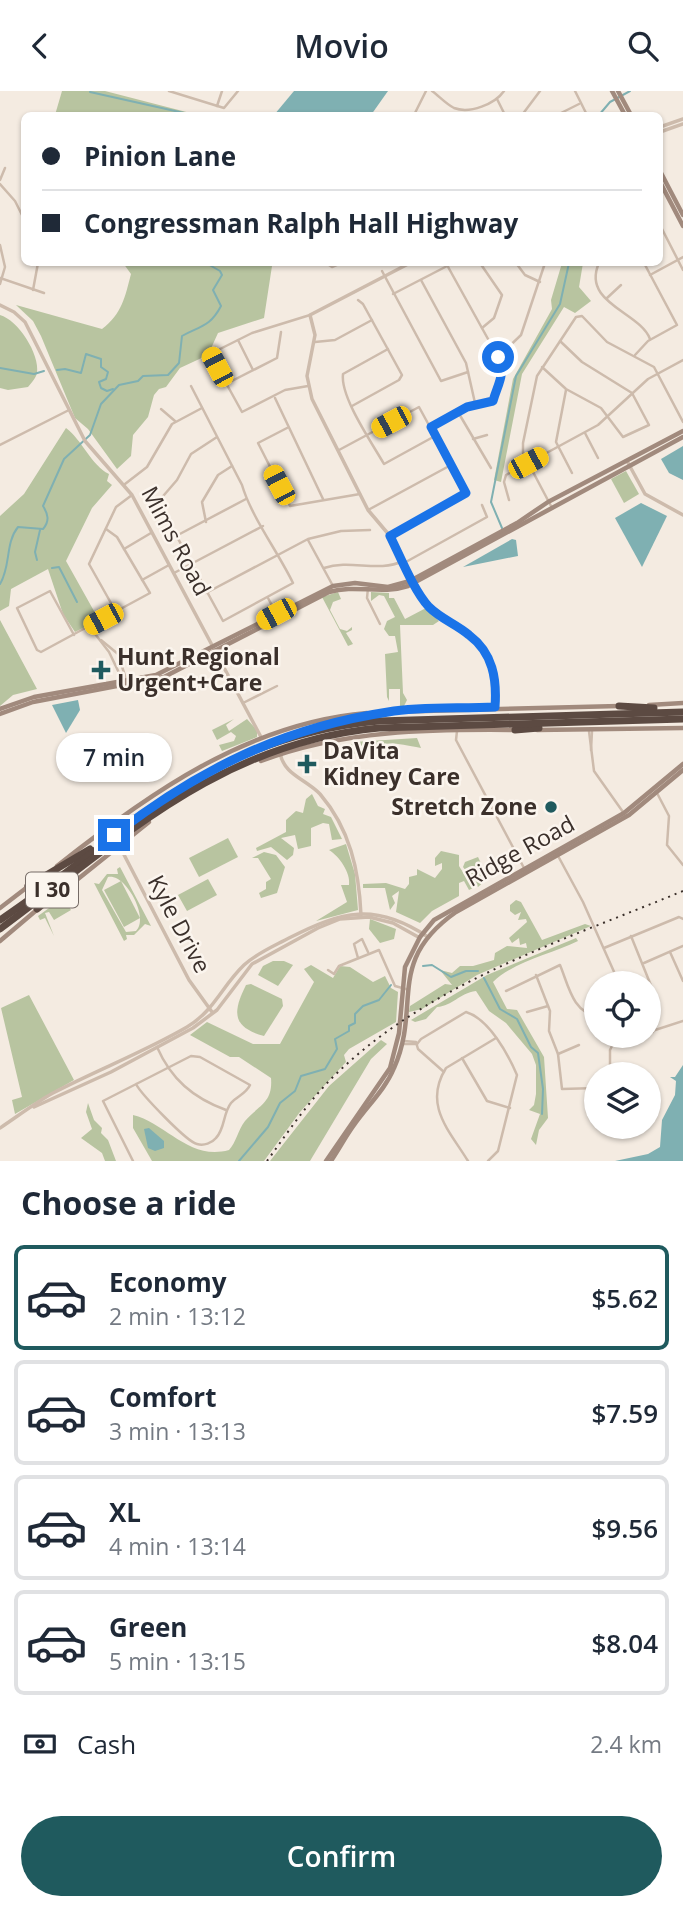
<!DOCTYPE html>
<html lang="en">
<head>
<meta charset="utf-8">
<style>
	:root { --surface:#fff; --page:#f2f2f3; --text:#1f2937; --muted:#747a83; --line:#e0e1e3; --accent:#1f5a5e }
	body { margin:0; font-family:"Open Sans",sans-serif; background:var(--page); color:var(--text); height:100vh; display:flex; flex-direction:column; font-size:26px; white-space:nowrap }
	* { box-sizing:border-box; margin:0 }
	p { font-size:23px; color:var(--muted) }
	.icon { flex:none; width:38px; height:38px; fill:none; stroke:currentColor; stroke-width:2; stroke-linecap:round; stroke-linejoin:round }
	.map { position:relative; height:1070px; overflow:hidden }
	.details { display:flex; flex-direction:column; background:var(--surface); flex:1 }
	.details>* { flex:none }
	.banner { position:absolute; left:21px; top:21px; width:642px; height:154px; border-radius:10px; box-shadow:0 2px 5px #0004; display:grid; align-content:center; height:154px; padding:0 21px; background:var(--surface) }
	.controls { position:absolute; left:584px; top:880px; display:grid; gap:14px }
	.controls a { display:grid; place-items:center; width:77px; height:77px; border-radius:50%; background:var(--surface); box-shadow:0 2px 5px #0004; font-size:35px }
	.end { position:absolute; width:32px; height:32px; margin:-16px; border:9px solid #1a73e8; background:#fff; box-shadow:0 0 0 4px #fff }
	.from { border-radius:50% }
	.bubble { position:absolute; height:49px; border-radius:24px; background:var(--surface); box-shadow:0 2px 5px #0004; font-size:23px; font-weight:600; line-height:49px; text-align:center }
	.car { position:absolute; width:21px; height:42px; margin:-21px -10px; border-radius:9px; box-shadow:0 0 5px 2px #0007; background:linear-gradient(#f5c518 24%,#345 0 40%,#f5c518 0 76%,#345 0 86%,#f5c518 0) }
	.banner b { display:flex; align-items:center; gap:24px; height:66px; font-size:26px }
	.banner b+b { border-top:2px solid var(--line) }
	.banner i { width:18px; height:18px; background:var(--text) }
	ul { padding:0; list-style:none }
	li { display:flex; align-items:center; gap:21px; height:105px; margin:0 14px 10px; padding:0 7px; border:4px solid var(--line); border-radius:10px }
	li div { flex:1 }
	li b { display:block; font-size:26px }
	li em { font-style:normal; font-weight:600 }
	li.selected { border-color:var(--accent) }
	li>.icon { width:63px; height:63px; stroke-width:1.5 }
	h2 { padding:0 21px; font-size:32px; line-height:84px }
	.pay { display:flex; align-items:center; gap:18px; height:77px; padding:0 21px; font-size:26px }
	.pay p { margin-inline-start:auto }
	.action { display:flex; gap:14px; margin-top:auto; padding:14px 21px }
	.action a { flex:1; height:80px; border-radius:42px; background:var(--accent); color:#fff; font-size:28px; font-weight:600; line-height:80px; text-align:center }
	header { display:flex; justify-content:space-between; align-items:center; height:91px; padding:0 21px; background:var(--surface); font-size:32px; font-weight:600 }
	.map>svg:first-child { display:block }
	.green { fill:#b8c4a0; fill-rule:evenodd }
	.water { fill:#7fb0b2 }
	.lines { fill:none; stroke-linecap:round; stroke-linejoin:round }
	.stream { stroke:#7fb0b2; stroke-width:2 }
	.minor { stroke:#cdbbac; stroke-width:2.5 }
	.tertiary { stroke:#cdbbac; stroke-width:3.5 }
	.secondary { stroke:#a18a7d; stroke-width:4.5 }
	.motorway { stroke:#5c4a42; stroke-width:7 }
	.rail { stroke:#3b302b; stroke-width:2; stroke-dasharray:2 5; stroke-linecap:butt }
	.route { stroke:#1a73e8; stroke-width:9 }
	.poi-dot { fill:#1f5a5e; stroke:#fbf5ee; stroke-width:2.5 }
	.labels { text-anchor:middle; stroke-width:5; stroke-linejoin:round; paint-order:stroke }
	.shield { fill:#fbf5ee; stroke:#756b66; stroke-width:2 }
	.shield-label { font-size:21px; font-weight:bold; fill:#3b302b }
	.street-label { font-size:23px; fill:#3b302b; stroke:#fbf5ee }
	.poi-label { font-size:23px; font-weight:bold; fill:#3b302b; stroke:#fbf5ee; text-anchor:start }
</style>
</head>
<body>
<header><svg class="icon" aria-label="back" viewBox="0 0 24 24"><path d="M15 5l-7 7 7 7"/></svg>Movio<svg class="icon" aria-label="search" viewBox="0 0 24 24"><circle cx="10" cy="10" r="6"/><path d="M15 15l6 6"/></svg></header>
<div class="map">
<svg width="683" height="1070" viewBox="0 0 683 1070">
	<rect width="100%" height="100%" fill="#f4ebe1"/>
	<g class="green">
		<path d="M62 0H105L198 24H55Z"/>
		<path d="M123 172H272V175L264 227 218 242 208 264 180 277 166 296 159 298 154 304 148 326 133 344 131 365 117 378 88 338 75 327 41 245 33 230 16 214 102 238C122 223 125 206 131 183Z"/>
		<path d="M562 172H583L579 196 591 210 575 222 564 216 522 283 501 391 494 389 513 288 552 218 551 209Z"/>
		<path d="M0 224C18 229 40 263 37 282 36 287 32 291 28 296L8 299 0 297Z"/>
		<path d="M66 337C83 350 91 374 109 383L107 390 112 394 92 417 66 470 99 529 75 541 63 523 48 478 11 498 9 515 0 520V425L24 403Z"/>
		<path d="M626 380 639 403 624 412 611 388Z"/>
		<path d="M338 501 341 508 333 511 330 519 340 538 347 540 352 536V539L346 542 353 553 348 555 322 506Z"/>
		<path d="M371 501 389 502V507H394L405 528 426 517 439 530 433 534H400L403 602 407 609 403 617 400 616V598H389V610L387 606 385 563 398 561 395 545H389L384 538 387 530 395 526 384 505 379 504 371 510Z"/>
		<path d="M0 529 37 598 13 604 0 615Z"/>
		<path d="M234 628 226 634 229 640 247 628 257 639V646L222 660 219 654 234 650 236 645 231 641 217 649 212 639Z"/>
		<path d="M417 647 421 657C391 651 382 649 354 663L351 654 354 651Z"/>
		<path d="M312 703 318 715 325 718 323 723 331 726 342 748 332 749 329 733 323 732 311 737V755L298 758 295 744 281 747 294 757 293 764 287 769 271 756 257 760 256 757 286 741V729L296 720 303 722 306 708Z"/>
		<path d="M228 747 238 766 199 786 189 767Z"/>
		<path d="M346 753 355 783 358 819 316 830 347 811 341 794H349C351 782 339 765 329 759Z"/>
		<path d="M441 760 459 764V775L473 797 469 799 464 790 459 792V805L432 820 420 832 396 821 399 800 392 805 395 812 390 819 385 797H363V793L386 792 405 798 409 793V786L417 784V778L435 787 442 778V772L435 775V767Z"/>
		<path d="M264 761 276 764 285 776 277 802 261 807 259 802 266 798V791L271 788 258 767H252Z"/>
		<path d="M478 766 488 787 478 796 463 776 465 771Z"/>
		<path d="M120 776 151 835 145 833 134 844H126L127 848 124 850 94 792 99 793 107 783H118L117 778ZM108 786C126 782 150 828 136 840L126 841 102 799Z"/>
		<path d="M208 788 217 804 187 820 178 804Z"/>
		<path d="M121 790 140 827 124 836 104 799Z"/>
		<path d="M63 807 71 819 54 829 49 821 45 822 54 845 45 827 40 829 38 825Z"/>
		<path d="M516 809 521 811 542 849 585 833 591 835 477 884 422 918 409 921 410 915 445 893 452 894 440 879 452 882 460 875H473L494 869 495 862 507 855 527 857 526 852 520 854 519 847 512 852 509 847 527 831 526 828 518 829 521 821 515 824 510 820V814Z"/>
		<path d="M370 828 396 838 394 848 380 852 369 838Z"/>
		<path d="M576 847 578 850C551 863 513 871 493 891L507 918 517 919 544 966 548 1027 539 1039 536 1054 531 1048 540 1023 529 1019 534 1014 536 1003V974L532 963 506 932 489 920 476 900C459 902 453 915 437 916L426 928 415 931 411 929 487 884Z"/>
		<path d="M273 870H284L293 874 278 895 258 884 263 875Z"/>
		<path d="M311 874 333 887 340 875 350 876 373 891 385 885 391 897 398 901 396 931 349 958 344 964 346 971 300 1021 264 1070H152L133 1037V1024C166 1032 189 1070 229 1059 236 1052 238 1039 245 1030 259 1014 273 1012 271 987L239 966H230L190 944 207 931 253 953H280L314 891 304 878Z"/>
		<path d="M251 893 282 908 283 915 264 945C231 936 233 920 246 894Z"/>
		<path d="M29 904 74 989 15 1023 12 1009 22 1006 1 917Z"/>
		<path d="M381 949 387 953 371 968 310 1070H270L329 995Z"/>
		<path d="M88 1012 94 1029 102 1037 101 1042 108 1049 116 1070H105L102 1062 81 1047 92 1038 86 1021Z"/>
	</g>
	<g class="water">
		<path d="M294 0H388L371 24H274Z"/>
		<path d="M683 355V389L669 382 661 368Z"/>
		<path d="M641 412 667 425 642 476 615 427Z"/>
		<path d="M512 448 516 449 518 465 463 476Z"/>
		<path d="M78 609 80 619 66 642 52 614Z"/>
		<path d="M683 974V1070H615L648 1063 660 1056 662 1029 675 1004 676 990 670 986H675Z"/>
		<path d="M149 1037 164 1050V1057L155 1060 148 1057 144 1038Z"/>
	</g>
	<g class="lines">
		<g class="stream">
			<path d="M90 1 193 24"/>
			<path d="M599 24 610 11 630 0"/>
			<path d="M0 277 34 283 44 280"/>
			<path d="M57 279 65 278 81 282 86 263 101 268V276L108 281 106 288 99 291 101 297 107 300 113 298"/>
			<path d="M502 437 491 411 516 285 560 213 569 172"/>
			<path d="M37 469 35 461 40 439"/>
			<path d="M52 477 59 476 77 511"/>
			<path d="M0 493C11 475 5 452 18 436L43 438C50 430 48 423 43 415L64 368 90 344 101 313 119 294 138 290 143 285 168 284 179 272 182 245C200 235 210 236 221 215L213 199 222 184 220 180 206 172"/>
			<path d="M423 875 432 874 451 886 466 880H478"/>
			<path d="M484 887 500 918 517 928 531 956 538 962 543 998 542 1023"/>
			<path d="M239 1070 268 1036 280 1012 295 1000 301 985 325 978 337 958 335 948 349 940V935L355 932V923L363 915 379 909 391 894"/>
		</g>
		<g class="minor">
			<path d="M169 0 224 17 238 0"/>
			<path d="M432 0C439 5 446 13 454 17 470 23 495 13 504 0"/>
			<path d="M575 0 587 24"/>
			<path d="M497 8 505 24"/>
			<path d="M217 15 222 0"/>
			<path d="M414 24 426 0"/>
			<path d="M522 24 540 0"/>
			<path d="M557 24 579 13"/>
			<path d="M0 89 5 77"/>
			<path d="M0 93 15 110 24 128"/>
			<path d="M660 134 683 179"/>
			<path d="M0 154 5 176 0 193"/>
			<path d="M326 172 332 176 341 172"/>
			<path d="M480 172 502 204 494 227 482 237"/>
			<path d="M516 172 525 184 540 191"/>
			<path d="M599 172C581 212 640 221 650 248"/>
			<path d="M382 180 441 290 468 281"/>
			<path d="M650 184 683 166"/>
			<path d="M0 187 44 202"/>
			<path d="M421 189 466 272 475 312"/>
			<path d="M33 199 38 172"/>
			<path d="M393 203 453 172"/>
			<path d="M607 207 621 194"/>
			<path d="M238 249 253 279"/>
			<path d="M315 251 335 249 372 229"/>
			<path d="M388 258 343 283C340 306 372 352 384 373L435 345"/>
			<path d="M635 264 648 250 677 234 644 172"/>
			<path d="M498 266 521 244 545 172"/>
			<path d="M542 276 566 298 601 317 623 346 649 334 632 302 582 271 560 250"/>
			<path d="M226 293 277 267 281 241"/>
			<path d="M191 295 242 394C251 425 278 461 293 492L223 530 158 411 177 389 191 363 217 346"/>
			<path d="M308 295 285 299 242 321 210 263 252 242 310 224"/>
			<path d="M566 299 556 351 572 382"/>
			<path d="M275 307 323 408"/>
			<path d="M352 315 399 289 402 284 363 213 358 209"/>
			<path d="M161 318 175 330"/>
			<path d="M458 321 491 377"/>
			<path d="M431 336 467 316 493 310C498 292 506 284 498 266L447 174"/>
			<path d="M287 337 258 352 290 415 360 403"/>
			<path d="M585 342 598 367"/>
			<path d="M473 348 487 344"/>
			<path d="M0 354 69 319"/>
			<path d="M339 359 419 316 466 402 390 445"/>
			<path d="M125 393 147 376 172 333 202 317"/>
			<path d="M509 409 504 391 506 384 598 334 648 288 683 269"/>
			<path d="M551 415 523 362V352L537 285 576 226 582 225 607 251 654 276 683 331"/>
			<path d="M368 419 451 374"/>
			<path d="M206 431 202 411 218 384 232 375"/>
			<path d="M176 445 246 408"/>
			<path d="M308 449 333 495"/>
			<path d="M124 458 151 442"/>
			<path d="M404 472 487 426 482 414"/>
			<path d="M324 477C351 468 378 482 403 470"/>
			<path d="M174 482 263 435"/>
			<path d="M142 489 169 474"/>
			<path d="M368 497 367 507 380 533"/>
			<path d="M206 502 308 448 341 440 370 439"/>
			<path d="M268 507 277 524"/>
			<path d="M116 521 89 473 116 416 132 404"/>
			<path d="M89 535 109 561 122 588"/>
			<path d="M74 544 50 500 17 517 37 559 41 561 150 502 117 446 106 438"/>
			<path d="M101 549 118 563 126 588"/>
			<path d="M243 612 277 595"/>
			<path d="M457 640 456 649 524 777"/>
			<path d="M589 640 594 680 623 721"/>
			<path d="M591 659 592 640"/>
			<path d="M657 702 669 725 667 754 683 774"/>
			<path d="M557 763 583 811 619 892"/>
			<path d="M631 845 654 902 653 941"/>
			<path d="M604 857 679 826 683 828"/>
			<path d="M670 861 683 890"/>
			<path d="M358 867 354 853 362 848 368 861"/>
			<path d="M644 872 683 855"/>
			<path d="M328 879 334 883 339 875 379 859 395 895 406 898"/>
			<path d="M536 884 550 920 549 940 558 963 562 998 597 997"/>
			<path d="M506 900 560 874C568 893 573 923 597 924"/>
			<path d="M527 921 548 915"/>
			<path d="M649 941 683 930"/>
			<path d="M404 950 416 951 418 958 444 981"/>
			<path d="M404 953H417"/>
			<path d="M417 953 421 948 466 921C489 928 508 963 517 984L498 1060 488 1070"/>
			<path d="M157 956C171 988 193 1007 226 1019"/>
			<path d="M558 963 579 954"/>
			<path d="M462 967 487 1010 510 1017"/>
			<path d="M610 984V959L617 945"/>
			<path d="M133 1070 103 1010 191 965 200 966 250 994C246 1003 237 1005 231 1012 223 1022 225 1038 216 1047 212 1052 204 1055 197 1053 187 1051 141 1003 136 993"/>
			<path d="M468 1070C449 1039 423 1014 446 977L496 947"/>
		</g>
		<g class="tertiary">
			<path d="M660 36 683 28"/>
			<path d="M660 41 683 33"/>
			<path d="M410 172 310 224 315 244 307 285 312 308 368 419 390 445 426 514 444 529 471 545 488 566 496 591 495 616"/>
			<path d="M0 214 14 221 25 231 85 350 132 404 261 646"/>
			<path d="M627 370 645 403 683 424"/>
			<path d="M280 662C284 684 306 688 320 703 350 738 359 779 361 824"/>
			<path d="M120 756 189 889 212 921"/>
			<path d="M34 1016 111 981 193 937 217 919 252 873 318 837 340 828 369 826 393 832 420 847"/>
			<path d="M0 1037C18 1025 35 1012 53 1002 97 979 144 961 187 936 214 920 222 895 244 874 257 862 274 855 289 847 342 820 375 811 428 846"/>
		</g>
		<g class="secondary">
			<path d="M612 0 625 24"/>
			<path d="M618 0 631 24"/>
			<path d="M660 80 683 124"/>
			<path d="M660 91 683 135"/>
			<path d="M649 614 683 612"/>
			<path d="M0 618 34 606 156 584 333 495 355 492 388 496 410 490 517 432 548 411 683 340"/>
			<path d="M387 621 619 615"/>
			<path d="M0 623 33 611 164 586 329 501C356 493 381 504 408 495L683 346"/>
			<path d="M537 639 683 637"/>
			<path d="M261 670C342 639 431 638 518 639"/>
			<path d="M57 775C148 703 248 632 367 622"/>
			<path d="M63 800 149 731"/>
			<path d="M0 817 30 794"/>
			<path d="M0 850 39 817"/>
			<path d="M326 1070 390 977 399 942 405 876 420 846 434 829 624 722 683 673"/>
			<path d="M331 1070C339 1058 346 1045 354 1034 367 1015 385 999 394 977 422 914 385 871 456 821L629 724 683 679"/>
		</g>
		<g class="motorway">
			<path d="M619 615 654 617"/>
			<path d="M355 628 389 621"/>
			<path d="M515 639 539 637"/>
			<path d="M28 795 90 758"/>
			<path d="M37 818 64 796"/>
			<path d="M0 829C134 739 206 646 379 630L683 621"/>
			<path d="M0 838C123 747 220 652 379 637L683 628"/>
		</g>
		<path class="rail" d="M267 1070C288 1041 308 1011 333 986 428 892 562 850 683 800"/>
	</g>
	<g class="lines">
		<path class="route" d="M114 744C198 679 282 637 388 621 423 615 460 618 495 616 497 588 493 562 469 544 456 533 441 528 429 516 414 500 400 465 390 445L466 402 431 336 467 316 493 310C498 292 506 284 498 266"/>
	</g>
	<g class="poi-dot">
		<path d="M97.5 568.5h7v7h7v7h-7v7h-7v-7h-7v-7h7z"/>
		<path d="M303.5 662.5h7v7h7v7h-7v7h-7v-7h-7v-7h7z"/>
		<circle cx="551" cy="716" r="7"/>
	</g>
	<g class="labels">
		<rect class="shield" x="26" y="781.5" width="52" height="35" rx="5"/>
		<g class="shield-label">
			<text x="52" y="806">I 30</text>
		</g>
		<g class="street-label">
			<text transform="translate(176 450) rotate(62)" y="8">Mims Road</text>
			<text transform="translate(520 760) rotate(-29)" y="8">Ridge Road</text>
			<text transform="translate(179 833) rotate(62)" y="8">Kyle Drive</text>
		</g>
		<g class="poi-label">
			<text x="117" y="574">Hunt Regional<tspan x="117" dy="26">Urgent+Care</tspan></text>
			<text x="323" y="668">DaVita<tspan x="323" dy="26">Kidney Care</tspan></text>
			<text x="537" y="724" text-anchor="end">Stretch Zone</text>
		</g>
	</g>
</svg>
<div class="controls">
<a><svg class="icon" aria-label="locate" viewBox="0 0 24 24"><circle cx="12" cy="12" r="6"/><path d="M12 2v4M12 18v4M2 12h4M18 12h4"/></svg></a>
<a><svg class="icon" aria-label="layers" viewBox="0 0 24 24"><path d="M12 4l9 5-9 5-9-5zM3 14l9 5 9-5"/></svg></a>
</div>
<i class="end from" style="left:498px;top:266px"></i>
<i class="end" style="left:114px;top:744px"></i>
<div class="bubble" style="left:56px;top:642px;width:116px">7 min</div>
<i class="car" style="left:217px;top:276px;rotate:332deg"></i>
<i class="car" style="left:391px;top:331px;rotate:242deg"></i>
<i class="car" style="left:528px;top:372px;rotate:62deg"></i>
<i class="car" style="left:279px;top:394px;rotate:332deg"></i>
<i class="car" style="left:276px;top:523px;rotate:242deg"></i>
<i class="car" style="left:103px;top:528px;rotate:242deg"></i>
<div class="banner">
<b><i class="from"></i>Pinion Lane</b>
<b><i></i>Congressman Ralph Hall Highway</b>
</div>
</div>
<section class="details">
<h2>Choose a ride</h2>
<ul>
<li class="selected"><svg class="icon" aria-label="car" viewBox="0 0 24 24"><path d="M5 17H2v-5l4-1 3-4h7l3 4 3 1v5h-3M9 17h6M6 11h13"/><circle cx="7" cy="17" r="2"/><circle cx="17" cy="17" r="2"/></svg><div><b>Economy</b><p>2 min · 13:12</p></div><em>$5.62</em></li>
<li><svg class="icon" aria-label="car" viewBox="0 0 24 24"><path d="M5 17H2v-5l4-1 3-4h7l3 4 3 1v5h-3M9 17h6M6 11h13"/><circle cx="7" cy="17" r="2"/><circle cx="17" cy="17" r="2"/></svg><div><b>Comfort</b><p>3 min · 13:13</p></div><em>$7.59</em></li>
<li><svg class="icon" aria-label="car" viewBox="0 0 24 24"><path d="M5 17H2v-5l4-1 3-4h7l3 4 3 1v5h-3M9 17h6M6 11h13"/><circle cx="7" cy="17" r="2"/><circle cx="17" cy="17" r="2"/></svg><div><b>XL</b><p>4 min · 13:14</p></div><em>$9.56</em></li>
<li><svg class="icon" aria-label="car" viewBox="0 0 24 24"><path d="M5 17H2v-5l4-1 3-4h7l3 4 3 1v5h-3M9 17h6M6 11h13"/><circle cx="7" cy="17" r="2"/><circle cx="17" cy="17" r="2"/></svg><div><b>Green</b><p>5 min · 13:15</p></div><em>$8.04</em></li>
</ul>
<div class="pay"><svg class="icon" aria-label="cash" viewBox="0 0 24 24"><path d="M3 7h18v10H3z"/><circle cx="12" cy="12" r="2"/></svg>Cash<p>2.4 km</p></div>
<div class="action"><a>Confirm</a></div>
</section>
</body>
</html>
